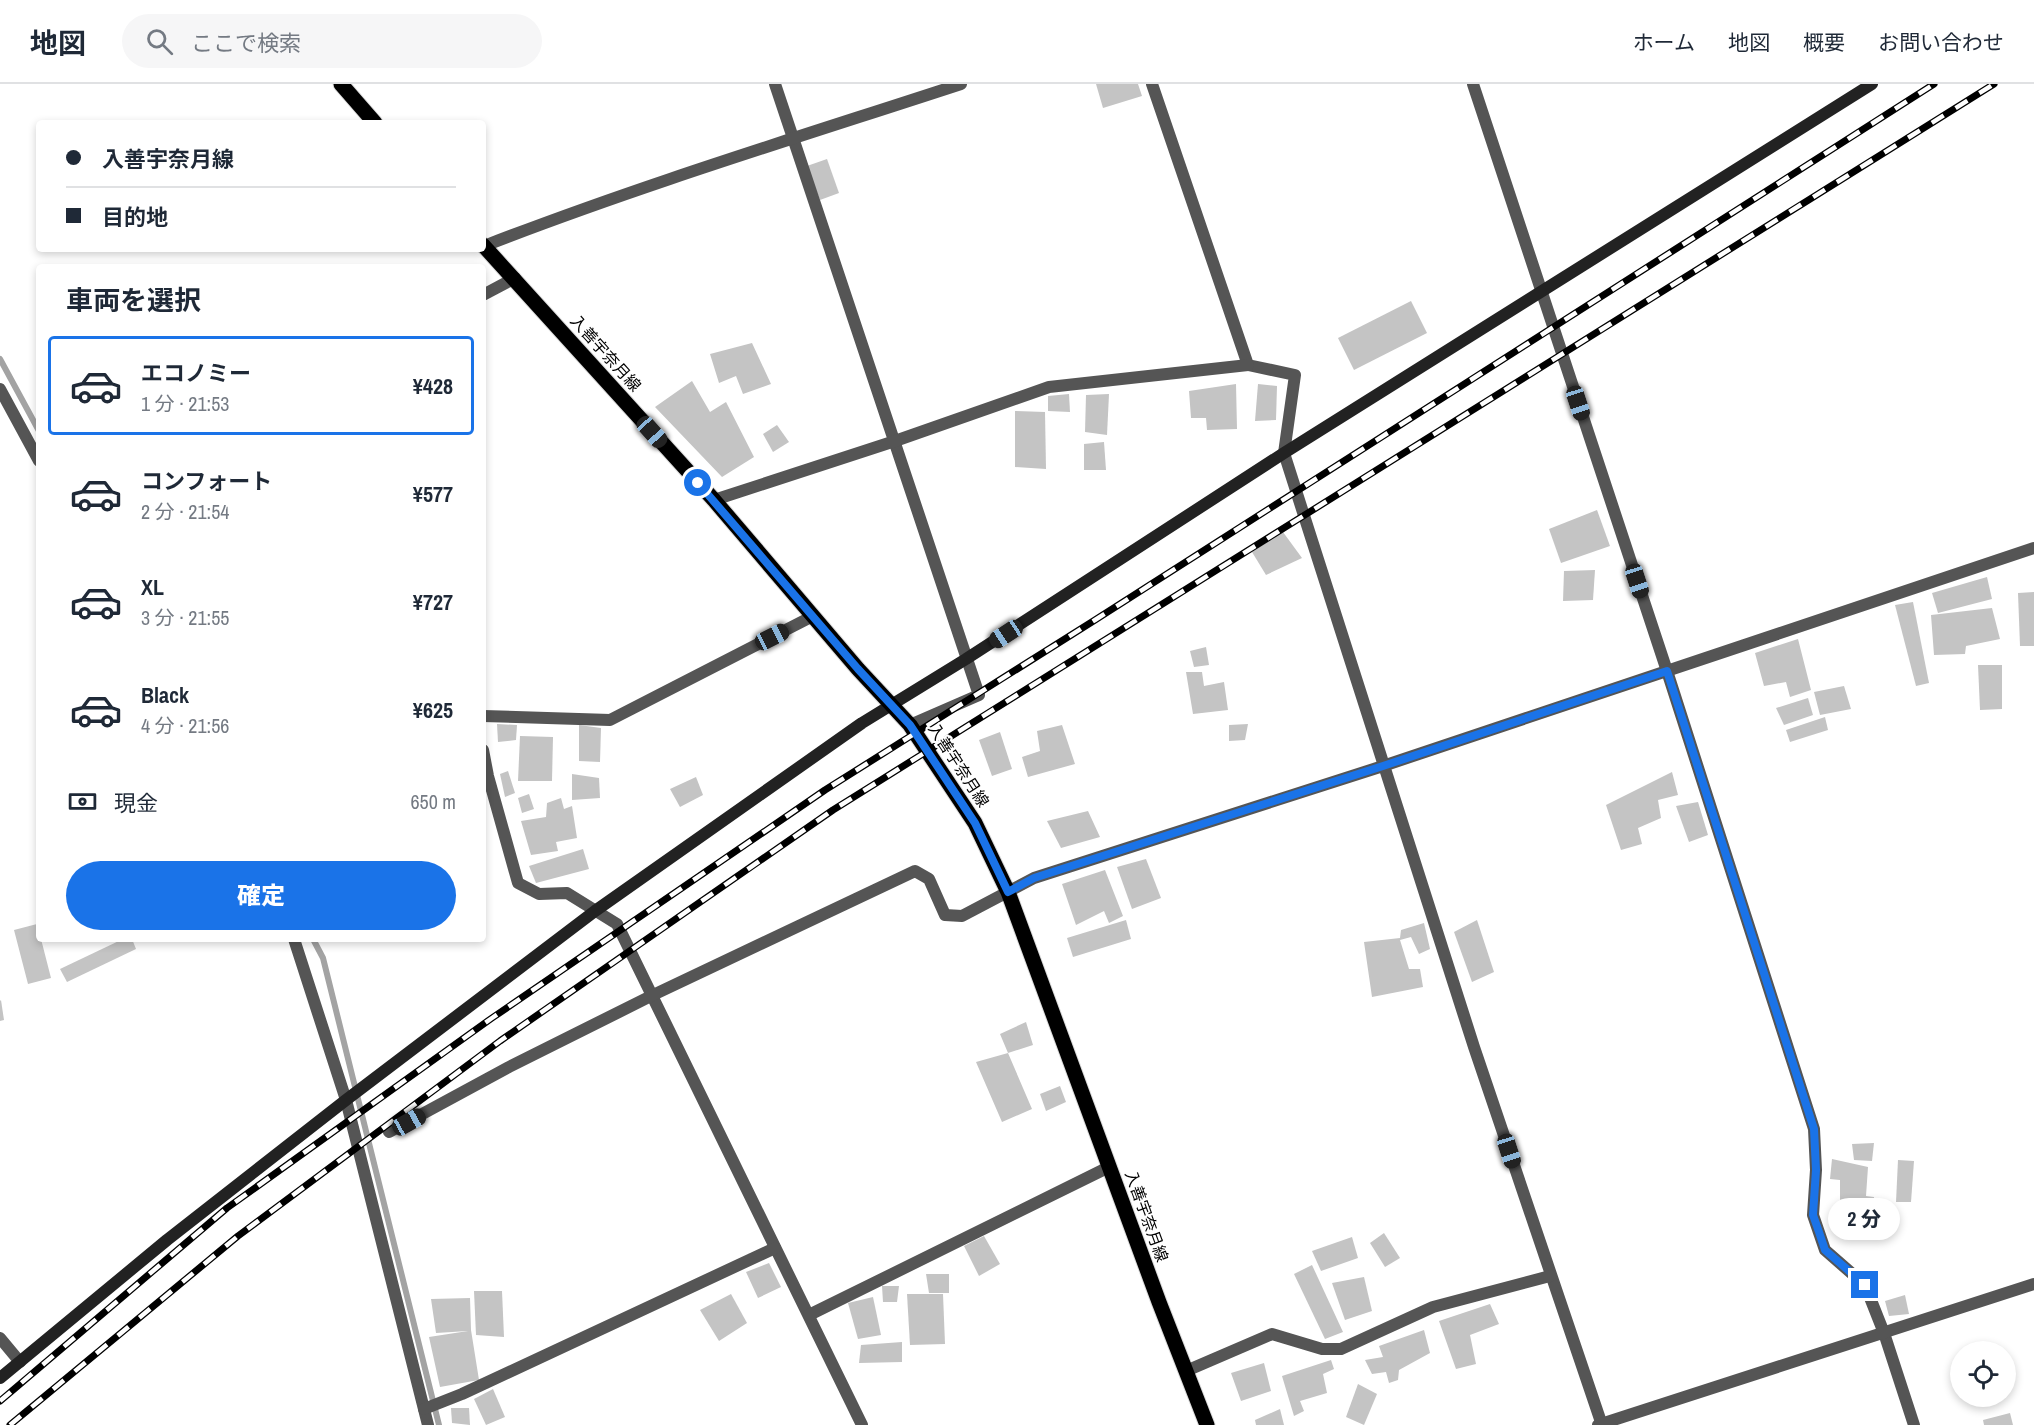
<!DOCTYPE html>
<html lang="ja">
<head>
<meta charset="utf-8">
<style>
	:root { --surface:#fff; --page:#f6f6f7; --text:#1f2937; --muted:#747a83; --line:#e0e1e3; --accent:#1a73e8 }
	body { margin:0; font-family:"Archivo Narrow","Noto Sans JP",sans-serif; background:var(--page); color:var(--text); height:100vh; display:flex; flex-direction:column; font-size:22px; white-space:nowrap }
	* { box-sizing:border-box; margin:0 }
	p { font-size:20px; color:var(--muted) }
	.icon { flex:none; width:33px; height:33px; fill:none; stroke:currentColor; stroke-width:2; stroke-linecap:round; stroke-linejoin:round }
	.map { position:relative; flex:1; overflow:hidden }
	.sheet { position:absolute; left:36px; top:180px; width:450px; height:678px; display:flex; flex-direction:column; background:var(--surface); border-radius:6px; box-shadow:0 3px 9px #0003 }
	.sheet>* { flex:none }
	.guide { position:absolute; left:36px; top:36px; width:450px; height:132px; border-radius:6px; box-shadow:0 3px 9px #0003; display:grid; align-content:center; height:132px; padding:0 30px; background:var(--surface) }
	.buttons { position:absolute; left:1950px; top:1257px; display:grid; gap:12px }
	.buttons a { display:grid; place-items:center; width:66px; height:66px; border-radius:50%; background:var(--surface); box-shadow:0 3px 9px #0003; font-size:30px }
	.end { position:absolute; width:27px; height:27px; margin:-14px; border:8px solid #1a73e8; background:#fff; box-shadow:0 0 0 3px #fff }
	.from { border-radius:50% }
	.bubble { position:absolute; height:42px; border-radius:21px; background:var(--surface); box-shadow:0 3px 9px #0003; font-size:20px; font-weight:800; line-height:42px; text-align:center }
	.car { position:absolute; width:18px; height:36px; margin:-18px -9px; border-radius:8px; box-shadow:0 0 4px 2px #0007; background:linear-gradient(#222 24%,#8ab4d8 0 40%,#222 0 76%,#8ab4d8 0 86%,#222 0) }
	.guide b { display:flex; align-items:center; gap:21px; height:57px; font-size:22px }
	.guide b+b { border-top:2px solid var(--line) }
	.guide i { width:15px; height:15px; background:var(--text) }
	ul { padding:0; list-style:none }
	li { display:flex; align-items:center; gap:18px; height:99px; margin:0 12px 9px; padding:0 18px; border:3px solid transparent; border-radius:6px }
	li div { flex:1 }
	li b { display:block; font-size:22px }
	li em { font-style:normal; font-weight:800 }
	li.active { border-color:var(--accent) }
	li>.icon { width:54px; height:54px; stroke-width:1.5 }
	h2 { padding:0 30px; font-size:27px; line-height:72px }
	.pay { display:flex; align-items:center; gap:15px; height:66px; padding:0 30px; font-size:22px }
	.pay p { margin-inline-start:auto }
	.action { display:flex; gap:12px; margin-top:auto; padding:12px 30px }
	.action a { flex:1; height:69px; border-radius:36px; background:var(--accent); color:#fff; font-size:24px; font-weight:800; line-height:69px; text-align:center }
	header { display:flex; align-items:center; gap:36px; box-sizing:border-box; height:84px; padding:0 30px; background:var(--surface); border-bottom:2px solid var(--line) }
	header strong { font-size:28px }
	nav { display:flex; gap:33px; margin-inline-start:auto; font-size:21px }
	.search { width:420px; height:54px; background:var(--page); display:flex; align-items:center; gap:15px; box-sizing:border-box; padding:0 21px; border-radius:33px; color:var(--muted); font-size:22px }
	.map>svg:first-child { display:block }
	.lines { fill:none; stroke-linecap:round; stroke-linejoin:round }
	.stream { stroke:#a3a3a3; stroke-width:6 }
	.building { fill:#c4c4c4 }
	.primary-casing { stroke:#dbdbdb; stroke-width:17 }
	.street { stroke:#555; stroke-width:12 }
	.secondary { stroke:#222; stroke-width:12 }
	.primary { stroke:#000; stroke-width:15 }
	.rail-casing { stroke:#000; stroke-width:7 }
	.rail { stroke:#fff; stroke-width:4.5; stroke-dasharray:14; stroke-linecap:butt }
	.route { stroke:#1a73e8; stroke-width:8 }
	.labels { text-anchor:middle; stroke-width:4.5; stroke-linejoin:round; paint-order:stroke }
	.street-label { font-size:16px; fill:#000; stroke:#fff }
</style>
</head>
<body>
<header>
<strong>地図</strong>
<div class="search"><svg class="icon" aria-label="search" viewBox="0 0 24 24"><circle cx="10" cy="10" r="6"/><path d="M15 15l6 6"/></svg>ここで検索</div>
<nav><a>ホーム</a><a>地図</a><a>概要</a><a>お問い合わせ</a></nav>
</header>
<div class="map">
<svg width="2034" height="1341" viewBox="0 0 2034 1341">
	<rect width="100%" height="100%" fill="#fff"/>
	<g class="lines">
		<g class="stream">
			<path d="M0 275 39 347"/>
			<path d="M313 855 323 874 439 1341"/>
		</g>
	</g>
	<g class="building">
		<path d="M1096 0H1138L1142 12 1103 24Z"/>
		<path d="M827 75 839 109 820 116 807 82Z"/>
		<path d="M1411 217 1427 249 1354 286 1338 254Z"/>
		<path d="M752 259 771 300 743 310 736 292 719 299 710 270Z"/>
		<path d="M692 297 710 328 726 318 754 373 722 393 655 323Z"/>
		<path d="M1236 300 1237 345 1207 346 1206 334H1191L1189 307Z"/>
		<path d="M1258 300 1277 302 1276 336 1255 337Z"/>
		<path d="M1069 310 1070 328 1048 327V312Z"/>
		<path d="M1109 310 1107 351 1085 348 1086 311Z"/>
		<path d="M1015 327 1045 328 1046 385 1015 383Z"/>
		<path d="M777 341 789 358 773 368 763 350Z"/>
		<path d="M1104 358 1106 386H1084V360Z"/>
		<path d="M1597 426 1610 462 1561 479 1549 445Z"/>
		<path d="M1283 448 1302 474 1266 491 1252 468Z"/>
		<path d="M1595 486 1593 516 1563 517 1564 487Z"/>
		<path d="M1987 493 1992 515 1938 529 1932 509Z"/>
		<path d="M2034 508V562H2020L2018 509Z"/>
		<path d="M1913 518 1929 599 1916 602 1895 521Z"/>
		<path d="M1992 524 2000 555 1966 562 1965 570 1934 571 1931 531Z"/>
		<path d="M1798 555 1811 606 1790 613 1786 598 1764 602 1755 569Z"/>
		<path d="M1206 563 1209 581 1194 583 1190 567Z"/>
		<path d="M1978 581H2002V625L1980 626Z"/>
		<path d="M1186 588H1202L1204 602 1224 598 1228 626 1193 630Z"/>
		<path d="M1844 602 1851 625 1820 631 1814 608Z"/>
		<path d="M1808 614 1813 631 1784 641 1776 624Z"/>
		<path d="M1825 633 1828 646 1790 658 1786 646Z"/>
		<path d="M497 640 517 641 516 656 498 658Z"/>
		<path d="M1248 640 1245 656 1229 657V641Z"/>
		<path d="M579 641 601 644 600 678 579 677Z"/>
		<path d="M1062 641 1075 680 1028 693 1022 673 1040 667 1037 647Z"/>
		<path d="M1000 648 1012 685 992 692 979 656Z"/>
		<path d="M520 652 553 653 552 697H518Z"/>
		<path d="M508 687 515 709 505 713 500 690Z"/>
		<path d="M1672 688 1678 711 1658 716 1661 734 1638 744 1642 760 1621 766 1606 721Z"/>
		<path d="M572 690 599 694 600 714 572 716Z"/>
		<path d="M696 693 703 711 680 723 670 705Z"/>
		<path d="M529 710 534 725 522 729 518 714Z"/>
		<path d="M561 714 564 725 572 722 577 754 556 758 558 767 531 771 521 737 546 733 547 719Z"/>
		<path d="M1698 718 1708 751 1689 758 1676 722Z"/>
		<path d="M1088 727 1100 753 1061 764 1047 737Z"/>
		<path d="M583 765 589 785 536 799 529 782Z"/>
		<path d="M1146 775 1161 814 1132 825 1117 783Z"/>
		<path d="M1105 786 1123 832 1109 839 1104 827 1076 841 1062 800Z"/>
		<path d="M1126 836 1131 855 1073 873 1067 854Z"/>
		<path d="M1477 836 1494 888 1472 898 1454 848Z"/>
		<path d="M1424 839 1430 865 1419 870 1411 853 1400 856 1409 885H1420L1423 903 1372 913 1364 858 1400 854 1401 846Z"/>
		<path d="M37 840 39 855H41L51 894 28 900 14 846Z"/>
		<path d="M123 855H132L136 865 67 898 60 885Z"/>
		<path d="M1 916 4 936 0 937V917Z"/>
		<path d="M1026 938 1033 961 1008 969 1032 1025 1002 1038 976 978 1008 969 1000 950Z"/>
		<path d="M1060 1002 1066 1018 1046 1027 1040 1010Z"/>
		<path d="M1874 1059 1872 1077 1854 1076 1852 1060Z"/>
		<path d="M1832 1075 1868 1083 1866 1112 1874 1113 1875 1131 1840 1128V1096L1830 1095Z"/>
		<path d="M1898 1076 1914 1077 1911 1118H1896Z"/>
		<path d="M1384 1149 1400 1174 1385 1183 1370 1159Z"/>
		<path d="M984 1152 1000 1180 979 1192 964 1162Z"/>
		<path d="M1352 1153 1358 1174 1321 1187 1312 1167Z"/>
		<path d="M769 1179 781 1203 758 1214 746 1188Z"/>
		<path d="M1312 1181 1343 1248 1325 1255 1294 1190Z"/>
		<path d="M926 1190H949V1209H929Z"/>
		<path d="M1364 1193 1372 1227 1345 1236 1332 1199Z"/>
		<path d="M882 1202H899L897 1218H883Z"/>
		<path d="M474 1207H502L504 1253 476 1251Z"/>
		<path d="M731 1210 747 1239 719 1257 700 1226Z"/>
		<path d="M907 1210H943L945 1260 910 1261Z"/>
		<path d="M1905 1211 1909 1230 1889 1232 1885 1217Z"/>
		<path d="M873 1213 881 1251 858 1255 848 1219Z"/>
		<path d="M470 1214 471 1246 479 1296 440 1303 429 1253 468 1247 436 1249 431 1215Z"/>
		<path d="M1490 1220 1499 1240 1470 1251 1476 1280 1456 1285 1439 1237Z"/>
		<path d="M1424 1246 1430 1269 1399 1286 1398 1296 1389 1299 1386 1288 1372 1290 1365 1276 1383 1273 1379 1262Z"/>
		<path d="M902 1258V1278L859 1279 861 1261Z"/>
		<path d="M1331 1276 1334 1285 1323 1290 1327 1309 1300 1317 1304 1327 1294 1332 1282 1292Z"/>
		<path d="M1264 1279 1271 1307 1241 1317 1231 1289Z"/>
		<path d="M1358 1300 1377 1310 1364 1341 1346 1333Z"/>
		<path d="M493 1305 505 1333 486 1341 474 1315Z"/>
		<path d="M451 1324H469L470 1341 452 1339Z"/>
		<path d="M1280 1325 1284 1341H1256L1255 1336Z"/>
		<path d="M2010 1329 2013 1341H1984L1983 1336Z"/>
	</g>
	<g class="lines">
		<g class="primary-casing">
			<g id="primary">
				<path d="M341 0 375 39"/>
				<path d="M483 161 714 416 858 585 910 641 975 739 1008 808 1159 1218 1207 1341"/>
			</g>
		</g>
		<g class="street">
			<path d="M775 0 979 611 910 641"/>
			<path d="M1152 0 1248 281 1295 291 1284 369 1474 963 1602 1341"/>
			<path d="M1473 0 1667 587 1814 1045 1816 1086 1813 1131 1825 1166 1865 1201 1884 1249 1914 1341"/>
			<path d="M484 162C641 101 802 52 961 0"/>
			<path d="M483 211 515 194"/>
			<path d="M0 305 39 377"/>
			<path d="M714 416 895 357 1049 303 1248 281"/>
			<path d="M483 632 610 636 813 532"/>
			<path d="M483 666 488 692 518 799 539 810 567 809 617 840 862 1341"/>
			<path d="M294 855 346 1016 428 1341"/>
			<path d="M389 1048 509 983 653 911 915 787 929 795 945 831 962 832 1034 794 1383 682 2034 464"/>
			<path d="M809 1231 1109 1083"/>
			<path d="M0 1254 20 1278"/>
			<path d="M1186 1287 1272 1250 1322 1265H1341L1433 1223 1550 1192"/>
			<path d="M424 1325 462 1310 775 1164"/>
			<path d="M1598 1341 2034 1200"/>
		</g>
		<path class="secondary" d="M0 1294 167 1156 346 1016 595 827 862 639 966 575 1284 369 1872 0"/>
		<use href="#primary" class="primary"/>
		<g class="rail-casing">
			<g id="rail">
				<path d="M0 1317 227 1124 492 934 825 706 1095 536 1934 0"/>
				<path d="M10 1341 238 1152 500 957 833 726 1994 0"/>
			</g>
		</g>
		<use href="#rail" class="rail"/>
	</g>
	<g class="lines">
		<path class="route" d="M698 399 858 585 910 641 975 739 1008 808 1034 794 1383 682 1667 587 1814 1045 1816 1086 1813 1131 1819 1148 1825 1166 1865 1201"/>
	</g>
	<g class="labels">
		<g class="street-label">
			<text transform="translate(606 269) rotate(48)" y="6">入善宇奈月線</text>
			<text transform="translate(959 681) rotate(57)" y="6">入善宇奈月線</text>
			<text transform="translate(1147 1132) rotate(70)" y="6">入善宇奈月線</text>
		</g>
	</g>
</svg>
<div class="buttons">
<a><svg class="icon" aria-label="locate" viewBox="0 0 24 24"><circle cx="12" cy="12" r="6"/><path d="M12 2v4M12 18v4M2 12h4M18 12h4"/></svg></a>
</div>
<i class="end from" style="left:698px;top:399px"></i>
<i class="end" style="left:1865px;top:1201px"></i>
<div class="bubble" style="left:1828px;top:1114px;width:72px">2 分</div>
<i class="car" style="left:1578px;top:319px;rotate:162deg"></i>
<i class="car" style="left:652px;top:348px;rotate:138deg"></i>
<i class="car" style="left:1637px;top:497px;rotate:162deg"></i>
<i class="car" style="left:1006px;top:550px;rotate:237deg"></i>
<i class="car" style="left:772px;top:553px;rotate:63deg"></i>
<i class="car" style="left:409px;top:1038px;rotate:61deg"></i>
<i class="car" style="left:1509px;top:1067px;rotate:162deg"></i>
<div class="guide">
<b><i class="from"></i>入善宇奈月線</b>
<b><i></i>目的地</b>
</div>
<section class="sheet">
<h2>車両を選択</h2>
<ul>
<li class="active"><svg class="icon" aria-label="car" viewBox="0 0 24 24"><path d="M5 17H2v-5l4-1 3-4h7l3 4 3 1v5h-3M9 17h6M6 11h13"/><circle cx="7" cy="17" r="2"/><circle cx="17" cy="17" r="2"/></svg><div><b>エコノミー</b><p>1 分 · 21:53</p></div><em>¥428</em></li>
<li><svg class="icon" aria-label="car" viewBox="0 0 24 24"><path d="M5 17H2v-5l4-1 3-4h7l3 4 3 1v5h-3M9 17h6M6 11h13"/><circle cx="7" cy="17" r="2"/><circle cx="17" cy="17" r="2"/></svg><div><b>コンフォート</b><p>2 分 · 21:54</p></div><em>¥577</em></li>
<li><svg class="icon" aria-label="car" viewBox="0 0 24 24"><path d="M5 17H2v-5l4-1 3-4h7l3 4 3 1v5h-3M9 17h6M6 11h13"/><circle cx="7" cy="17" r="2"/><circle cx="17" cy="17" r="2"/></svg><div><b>XL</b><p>3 分 · 21:55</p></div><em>¥727</em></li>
<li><svg class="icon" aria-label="car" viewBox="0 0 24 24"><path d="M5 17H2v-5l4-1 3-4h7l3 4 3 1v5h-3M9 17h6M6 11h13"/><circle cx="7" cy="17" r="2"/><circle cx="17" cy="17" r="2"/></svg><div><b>Black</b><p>4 分 · 21:56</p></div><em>¥625</em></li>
</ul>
<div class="pay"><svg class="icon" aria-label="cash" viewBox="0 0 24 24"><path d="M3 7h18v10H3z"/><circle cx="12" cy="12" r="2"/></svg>現金<p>650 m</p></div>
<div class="action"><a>確定</a></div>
</section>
</div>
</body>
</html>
